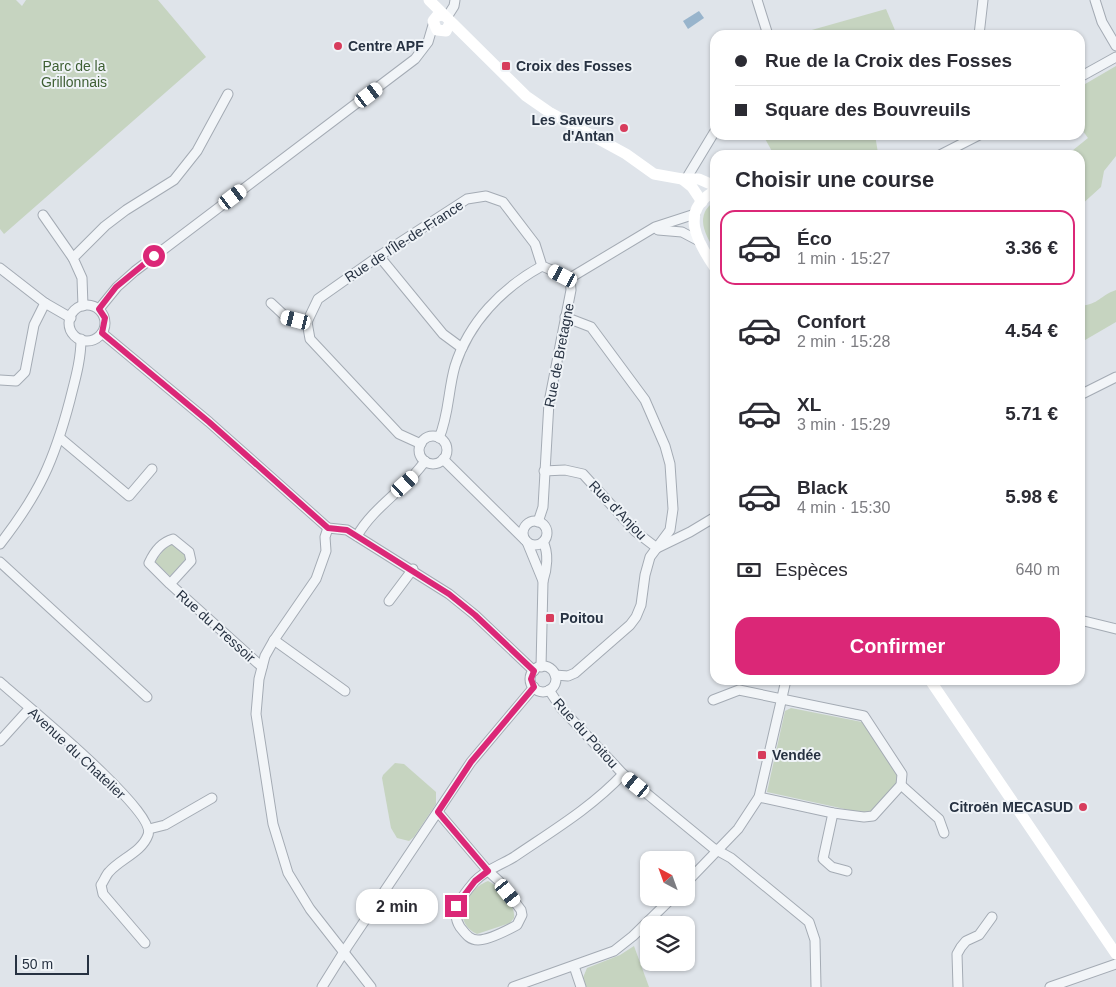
<!DOCTYPE html>
<html lang="fr">
<head>
<meta charset="utf-8">
<style>
	:root { --surface:#fff; --page:#f7f7f7; --text:#2b2b33; --muted:#7c7c81; --line:#e1e1e2; --accent:#db2777 }
	body { margin:0; font-family:Arial,sans-serif; background:var(--page); color:var(--text); height:100vh; display:flex; flex-direction:column; font-size:19px; white-space:nowrap }
	* { box-sizing:border-box; margin:0 }
	p { font-size:16px; color:var(--muted) }
	.icon { flex:none; width:28px; height:28px; fill:none; stroke:currentColor; stroke-width:2; stroke-linecap:round; stroke-linejoin:round }
	.map { position:relative; flex:1; overflow:hidden }
	.drawer { position:absolute; left:710px; top:150px; width:375px; height:535px; display:flex; flex-direction:column; background:var(--surface); border-radius:15px; box-shadow:0 1px 4px #0004 }
	.drawer>* { flex:none }
	.hud { position:absolute; left:710px; top:30px; width:375px; height:110px; border-radius:15px; box-shadow:0 1px 4px #0004; display:grid; align-content:center; height:110px; padding:0 25px; background:var(--surface) }
	.needle { width:32px; rotate:319deg }
	.controls { position:absolute; left:640px; top:851px; display:grid; gap:10px }
	.controls a { display:grid; place-items:center; width:55px; height:55px; border-radius:10px; background:var(--surface); box-shadow:0 1px 4px #0004; font-size:25px }
	.scale { position:absolute; left:15px; bottom:12px; width:74px; box-sizing:border-box; padding-left:5px; border:2px solid #273242; border-top:0; font-size:14px; line-height:18px; white-space:nowrap; color:#273242; -webkit-text-stroke:4px #eff3f7; paint-order:stroke }
	.end { position:absolute; width:22px; height:22px; margin:-11px; border:6px solid #db2777; background:#fff; box-shadow:0 0 0 2px #fff }
	.from { border-radius:50% }
	.bubble { position:absolute; height:35px; border-radius:15px; background:var(--surface); box-shadow:0 1px 4px #0004; font-size:16px; font-weight:700; line-height:35px; text-align:center }
	.car { position:absolute; width:15px; height:30px; margin:-15px -8px; border-radius:6px; box-shadow:0 0 4px 1px #0007; background:linear-gradient(#fff 24%,#345 0 40%,#fff 0 76%,#345 0 86%,#fff 0) }
	.hud b { display:flex; align-items:center; gap:18px; height:48px; font-size:19px }
	.hud b+b { border-top:1px solid var(--line) }
	.hud i { width:12px; height:12px; background:var(--text) }
	ul { padding:0; list-style:none }
	li { display:flex; align-items:center; gap:15px; height:75px; margin:0 10px 8px; padding:0 15px; border:2px solid transparent; border-radius:15px }
	li div { flex:1 }
	li b { display:block; font-size:19px }
	li em { font-style:normal; font-weight:700 }
	li.selected { border-color:var(--accent) }
	li>.icon { width:45px; height:45px; stroke-width:1.5 }
	h2 { padding:0 25px; font-size:22px; line-height:60px }
	.pay { display:flex; align-items:center; gap:12px; height:55px; padding:0 25px; font-size:19px }
	.pay p { margin-inline-start:auto }
	.button { display:flex; gap:10px; margin-top:auto; padding:10px 25px }
	.button a { flex:1; height:58px; border-radius:15px; background:var(--accent); color:#fff; font-size:20px; font-weight:700; line-height:58px; text-align:center }
	.map>svg:first-child { display:block }
	.green { fill:#c6d4c0 }
	.water { fill:#98b4cc }
	.lines { fill:none; stroke-linecap:round; stroke-linejoin:round }
	.street-casing { stroke:#a4abb4; stroke-width:11 }
	.street { stroke:#f2f5f8; stroke-width:9 }
	.secondary { stroke:#fff; stroke-width:11 }
	.route { stroke:#db2777; stroke-width:6 }
	.poi-dot { fill:#d73c5c; stroke:#eff3f7; stroke-width:2 }
	.labels { text-anchor:middle; stroke-width:4; stroke-linejoin:round; paint-order:stroke }
	.poi-label { font-size:14px; font-weight:bold; fill:#273242; stroke:#eff3f7; text-anchor:start }
	.park-label { font-size:14px; fill:#3e5f33; stroke:#eff3f7 }
	.street-label { font-size:14px; fill:#273242; stroke:#eff3f7 }
</style>
</head>
<body>
<div class="map">
<svg width="1116" height="987" viewBox="0 0 1116 987">
	<rect width="100%" height="100%" fill="#dfe4ea"/>
	<g class="green">
		<path d="M0 0H16L22 6 26 0H158L206 57 4 234 0 229Z"/>
		<path d="M886 9 897 35H794Z"/>
		<path d="M1116 66V156L1104 171 1101 187 1080 206V155H1067L1088 138 1080 127V87Z"/>
		<path d="M763 135H875L878 153 774 155Z"/>
		<path d="M715 201V251C705 234 694 215 715 201Z"/>
		<path d="M1116 290V322L1080 343V306C1100 304 1099 296 1116 290Z"/>
		<path d="M168 544H173L185 553 186 559 170 576 155 562Z"/>
		<path d="M791 708 862 722 898 775 896 785 872 815 767 792 785 711Z"/>
		<path d="M395 763 404 764 436 792V804L414 837 409 841 397 838 391 828 382 778 383 775Z"/>
		<path d="M488 881C500 886 516 906 514 918L510 923 477 934C449 921 468 888 488 881Z"/>
		<path d="M634 946 649 987H585L582 980 587 968 620 955Z"/>
	</g>
	<path class="water" d="M699 11 704 18 688 29 683 21Z"/>
	<g class="lines">
		<g class="street-casing">
			<g id="street">
				<path d="M757 0 768 35"/>
				<path d="M1095 0 1102 22 1116 46"/>
				<path d="M447 17 454 6 455 0"/>
				<path d="M979 35 983 0"/>
				<path d="M1080 77 1116 57"/>
				<path d="M940 155 979 135"/>
				<path d="M686 179 715 131"/>
				<path d="M43 215 73 258"/>
				<path d="M658 230 682 232 699 241"/>
				<path d="M379 256 443 334 462 348"/>
				<path d="M0 268 45 303 71 318"/>
				<path d="M271 303 286 317 307 322"/>
				<circle cx="87" cy="323" r="18"/>
				<path d="M83 306 82 278 73 258 105 226 126 210 174 180 197 151 228 94"/>
				<path d="M99 309 117 287 135 271 415 59 428 42 433 25"/>
				<path d="M102 333 209 422 328 528"/>
				<path d="M0 380 16 381 25 372 34 325 45 303"/>
				<path d="M1080 395 1116 377"/>
				<circle cx="433" cy="450" r="14"/>
				<path d="M60 438 129 496 152 469"/>
				<path d="M439 438C449 415 448 390 455 366 469 322 502 288 542 266"/>
				<path d="M421 444 399 434 310 339 307 322 318 299 379 256 467 199 486 196 503 202 535 244 542 266 570 278"/>
				<path d="M443 459 525 540"/>
				<path d="M544 471 565 470 583 474 636 532 657 548 690 532 715 517"/>
				<circle cx="535" cy="533" r="12"/>
				<path d="M538 522 543 507 549 402 571 290 570 278 655 227 695 214"/>
				<path d="M328 528 325 537 326 551 316 579 274 640 265 656 259 679 256 714 273 824 288 873 310 909 371 987"/>
				<path d="M328 528 347 530 449 594 475 615 534 671"/>
				<path d="M357 536C374 506 405 490 425 461"/>
				<path d="M527 542 543 581 541 667"/>
				<path d="M543 542C549 553 547 569 543 581"/>
				<path d="M0 544C39 494 54 461 70 400 75 380 81 360 81 339"/>
				<path d="M0 562 147 697"/>
				<path d="M170 584 191 561 189 552 173 539C162 542 154 552 149 563L170 584 262 667"/>
				<path d="M389 601 413 569"/>
				<path d="M1080 620 1116 629"/>
				<path d="M274 640 345 691"/>
				<circle cx="543" cy="679" r="13"/>
				<path d="M555 675 568 676 575 673 630 625 636 617 641 605 645 575 650 557 670 530 673 509 670 464 665 446 645 400 591 327 565 317"/>
				<path d="M0 682C22 702 157 811 148 835 142 852 120 859 109 872 106 875 104 881 101 885L103 894 145 943"/>
				<path d="M549 690 561 708 623 774 713 848 731 858 809 922 815 940 816 987"/>
				<path d="M713 700 739 690 864 716 902 774 901 785 873 816 864 817 833 813 759 797"/>
				<path d="M0 741 29 709"/>
				<path d="M901 785 939 819 944 833"/>
				<path d="M438 812 488 871 499 881 521 910 522 915 517 925C506 931 489 940 478 940 469 940 465 933 460 927 449 910 464 894 475 881 485 870 501 865 514 857 552 831 591 808 623 774"/>
				<path d="M833 813 823 859 832 867 847 871"/>
				<path d="M149 829 165 825 212 798"/>
				<path d="M686 883 738 829 759 797 786 680"/>
				<path d="M574 966 581 987"/>
				<path d="M322 987 347 947 471 762 534 687"/>
				<path d="M513 987 614 951 633 936 672 898"/>
				<path d="M958 987 957 954 961 947 966 941 979 935 992 917"/>
				<path d="M1050 987 1116 964"/>
			</g>
		</g>
		<use href="#street" class="street"/>
		<g class="secondary">
			<path d="M429 0 526 96 549 112 626 154 654 174 682 179H699L715 186"/>
			<path d="M443 15 437 16 433 21 437 30 446 31 450 23"/>
			<path d="M682 179 692 187 702 202"/>
			<path d="M715 191C678 211 698 243 715 268"/>
			<path d="M930 680 1116 954"/>
		</g>
	</g>
	<g class="lines">
		<path class="route" d="M154 256 116 287 99 309 105 318 102 333 209 422 328 528 347 530 449 594 475 615 534 671 531 679 534 687 471 762 438 812 488 871 475 881 456 906"/>
	</g>
	<g class="poi-dot">
		<circle cx="338" cy="46" r="5"/>
		<rect x="501" y="61" width="10" height="10" rx="2.5"/>
		<circle cx="624" cy="128" r="5"/>
		<rect x="545" y="613" width="10" height="10" rx="2.5"/>
		<rect x="757" y="750" width="10" height="10" rx="2.5"/>
		<circle cx="1083" cy="807" r="5"/>
	</g>
	<g class="labels">
		<g class="poi-label">
			<text x="348" y="51">Centre APF</text>
			<text x="516" y="71">Croix des Fosses</text>
			<text x="614" y="125" text-anchor="end">Les Saveurs<tspan x="614" dy="16">d'Antan</tspan></text>
			<text x="560" y="623">Poitou</text>
			<text x="772" y="760">Vendée</text>
			<text x="1073" y="812" text-anchor="end">Citroën MECASUD</text>
		</g>
		<g class="park-label">
			<text x="74" y="71">Parc de la<tspan x="74" dy="16">Grillonnais</tspan></text>
		</g>
		<g class="street-label">
			<text transform="translate(404 241) rotate(-33)" y="5">Rue de l'Île-de-France</text>
			<text transform="translate(559 355) rotate(-79)" y="5">Rue de Bretagne</text>
			<text transform="translate(618 510) rotate(46)" y="5">Rue d'Anjou</text>
			<text transform="translate(216 626) rotate(42)" y="5">Rue du Pressoir</text>
			<text transform="translate(586 733) rotate(48)" y="5">Rue du Poitou</text>
			<text transform="translate(77 753) rotate(43)" y="5">Avenue du Chatelier</text>
		</g>
	</g>
</svg>
<div class="controls">
<a><svg class="needle" viewBox="-14 -14 28 28"><path d="M0-13l5 13h-10z" fill="#e53935"/><path d="M0 13l5-13h-10z" fill="#7c7c81"/></svg></a>
<a><svg class="icon" aria-label="layers" viewBox="0 0 24 24"><path d="M12 4l9 5-9 5-9-5zM3 14l9 5 9-5"/></svg></a>
</div>
<div class="scale">50 m</div>
<i class="end from" style="left:154px;top:256px"></i>
<i class="end" style="left:456px;top:906px"></i>
<div class="bubble" style="left:356px;top:889px;width:82px">2 min</div>
<i class="car" style="left:369px;top:95px;rotate:53deg"></i>
<i class="car" style="left:233px;top:197px;rotate:53deg"></i>
<i class="car" style="left:563px;top:276px;rotate:297deg"></i>
<i class="car" style="left:296px;top:320px;rotate:284deg"></i>
<i class="car" style="left:405px;top:484px;rotate:48deg"></i>
<i class="car" style="left:636px;top:785px;rotate:309deg"></i>
<i class="car" style="left:508px;top:893px;rotate:141deg"></i>
<div class="hud">
<b><i class="from"></i>Rue de la Croix des Fosses</b>
<b><i></i>Square des Bouvreuils</b>
</div>
<section class="drawer">
<h2>Choisir une course</h2>
<ul>
<li class="selected"><svg class="icon" aria-label="car" viewBox="0 0 24 24"><path d="M5 17H2v-5l4-1 3-4h7l3 4 3 1v5h-3M9 17h6M6 11h13"/><circle cx="7" cy="17" r="2"/><circle cx="17" cy="17" r="2"/></svg><div><b>Éco</b><p>1 min · 15:27</p></div><em>3.36 €</em></li>
<li><svg class="icon" aria-label="car" viewBox="0 0 24 24"><path d="M5 17H2v-5l4-1 3-4h7l3 4 3 1v5h-3M9 17h6M6 11h13"/><circle cx="7" cy="17" r="2"/><circle cx="17" cy="17" r="2"/></svg><div><b>Confort</b><p>2 min · 15:28</p></div><em>4.54 €</em></li>
<li><svg class="icon" aria-label="car" viewBox="0 0 24 24"><path d="M5 17H2v-5l4-1 3-4h7l3 4 3 1v5h-3M9 17h6M6 11h13"/><circle cx="7" cy="17" r="2"/><circle cx="17" cy="17" r="2"/></svg><div><b>XL</b><p>3 min · 15:29</p></div><em>5.71 €</em></li>
<li><svg class="icon" aria-label="car" viewBox="0 0 24 24"><path d="M5 17H2v-5l4-1 3-4h7l3 4 3 1v5h-3M9 17h6M6 11h13"/><circle cx="7" cy="17" r="2"/><circle cx="17" cy="17" r="2"/></svg><div><b>Black</b><p>4 min · 15:30</p></div><em>5.98 €</em></li>
</ul>
<div class="pay"><svg class="icon" aria-label="cash" viewBox="0 0 24 24"><path d="M3 7h18v10H3z"/><circle cx="12" cy="12" r="2"/></svg>Espèces<p>640 m</p></div>
<div class="button"><a>Confirmer</a></div>
</section>
</div>
</body>
</html>
